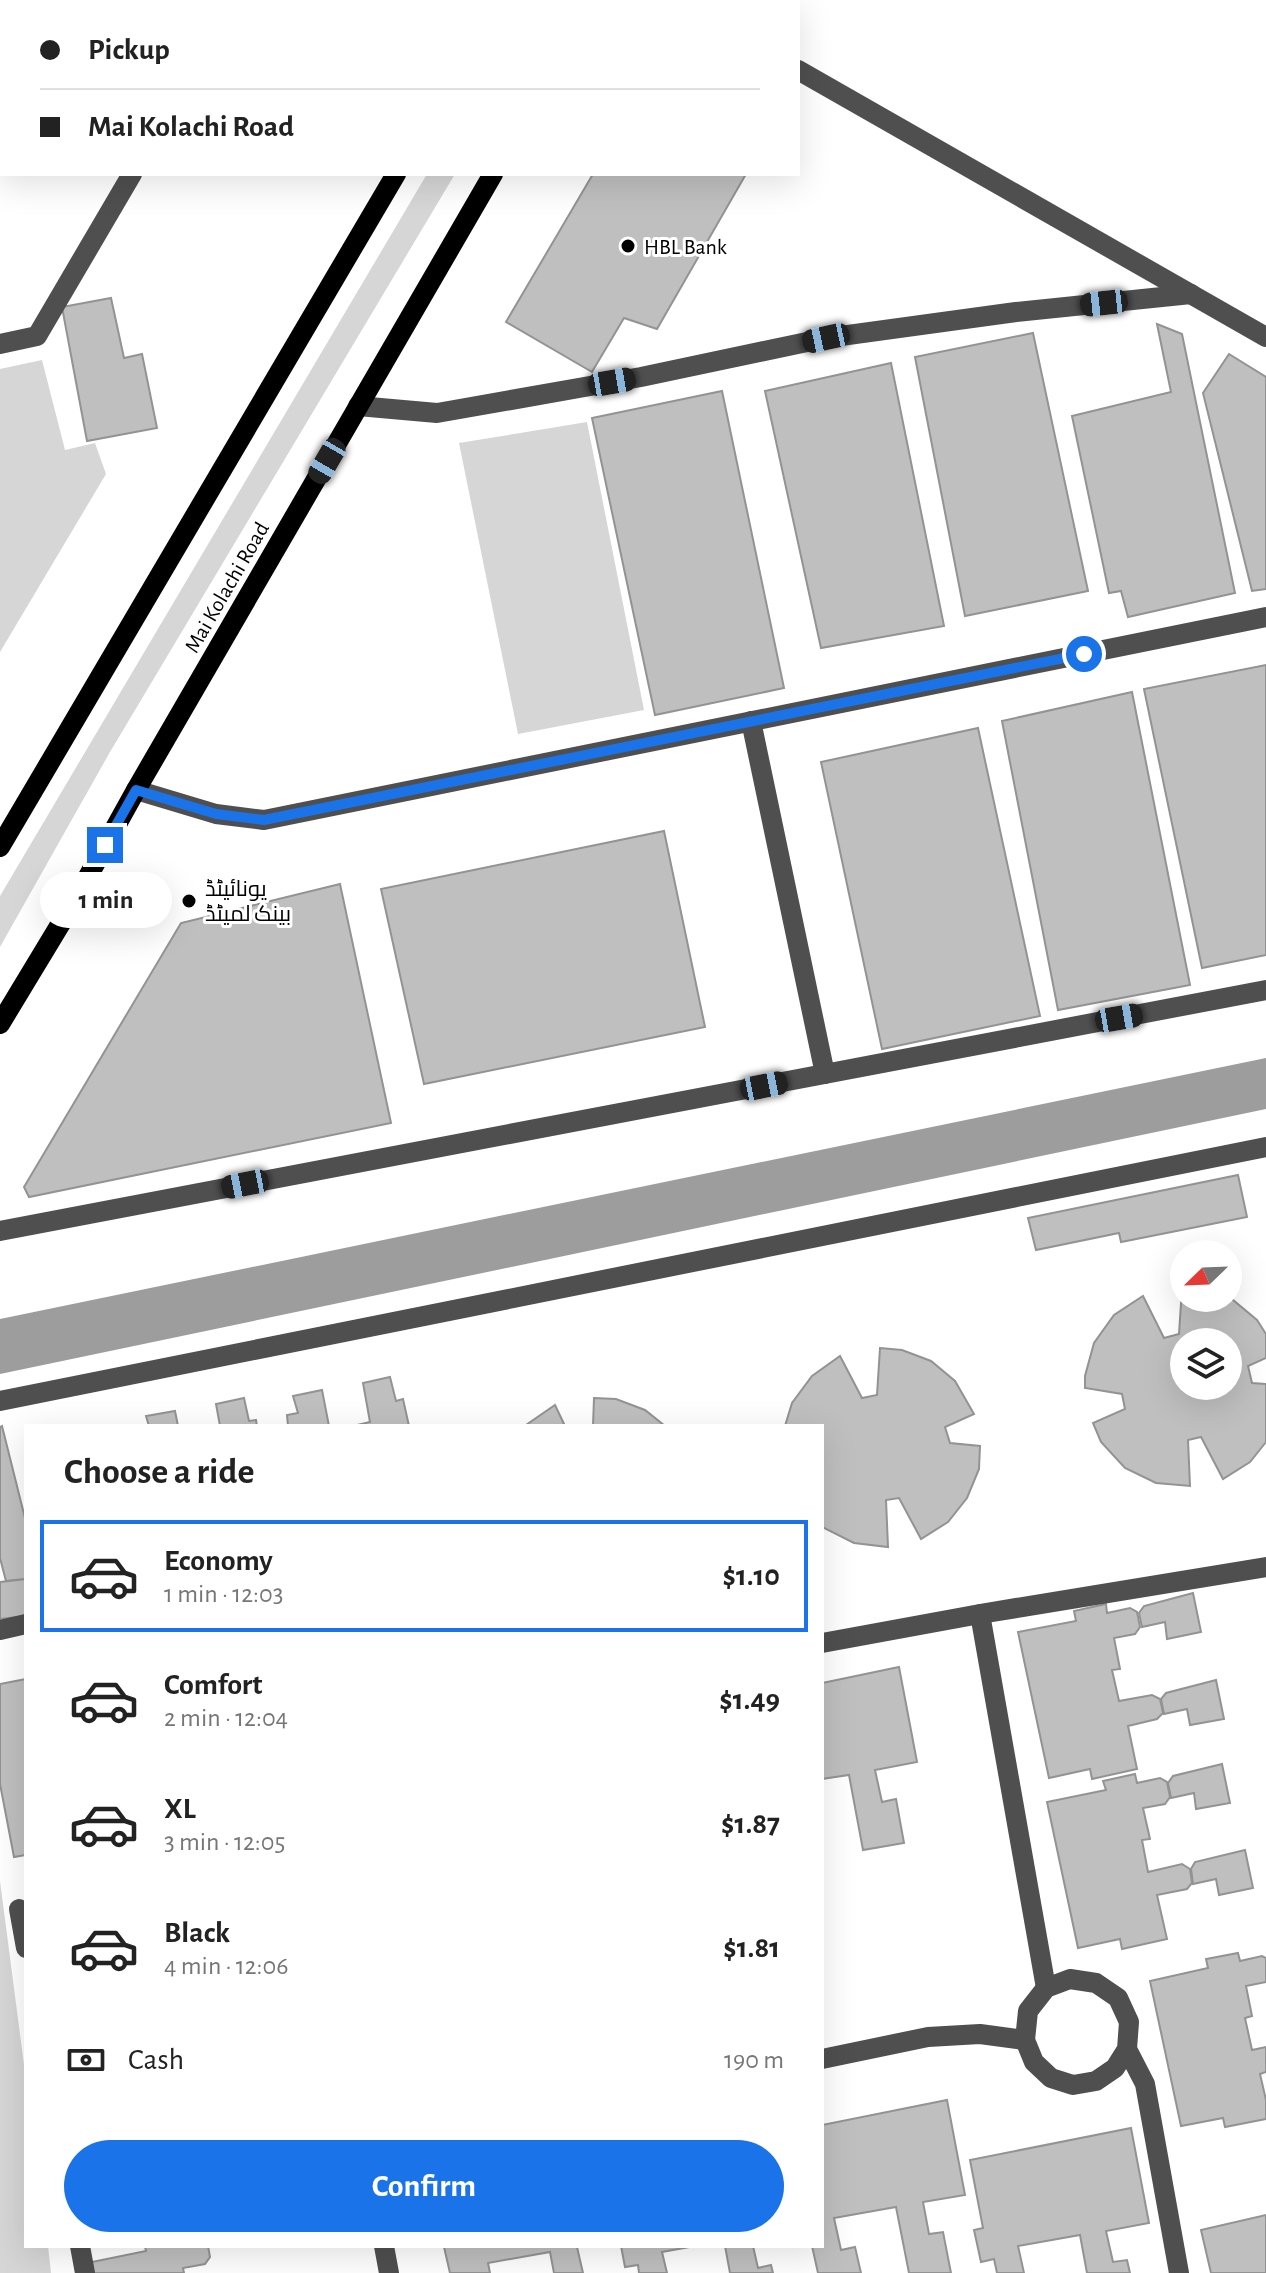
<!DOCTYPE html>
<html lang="en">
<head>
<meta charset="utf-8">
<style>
	:root { --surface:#fff; --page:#f6f6f6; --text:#222; --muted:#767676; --line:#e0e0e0; --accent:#1a73e8 }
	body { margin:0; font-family:"Alegreya Sans",Cairo,sans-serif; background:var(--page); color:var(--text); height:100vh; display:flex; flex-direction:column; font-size:30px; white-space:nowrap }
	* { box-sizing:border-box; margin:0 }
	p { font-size:26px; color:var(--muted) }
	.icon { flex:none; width:44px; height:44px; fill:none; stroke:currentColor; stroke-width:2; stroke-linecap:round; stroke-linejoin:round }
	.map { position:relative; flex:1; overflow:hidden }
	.sheet { position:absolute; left:24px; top:1424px; width:800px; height:824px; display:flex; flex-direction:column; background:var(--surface); border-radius:0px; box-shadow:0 8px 32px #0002 }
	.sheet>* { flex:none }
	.hud { position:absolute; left:0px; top:0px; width:800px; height:176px; box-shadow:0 8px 32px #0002; display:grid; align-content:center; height:176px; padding:0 40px; background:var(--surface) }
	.needle { width:52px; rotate:247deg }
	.fabs { position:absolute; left:1170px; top:1240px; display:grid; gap:16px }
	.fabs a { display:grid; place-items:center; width:72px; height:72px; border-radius:50%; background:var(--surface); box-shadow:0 8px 32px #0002; font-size:40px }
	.end { position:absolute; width:36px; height:36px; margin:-18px; border:10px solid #1a73e8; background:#fff; box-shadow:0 0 0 4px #fff }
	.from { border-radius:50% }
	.bubble { position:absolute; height:56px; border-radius:28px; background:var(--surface); box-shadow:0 8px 32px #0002; font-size:26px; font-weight:700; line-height:56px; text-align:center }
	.car { position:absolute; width:24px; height:48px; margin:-24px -12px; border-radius:10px; box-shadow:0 0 6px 2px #0007; background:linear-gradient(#222 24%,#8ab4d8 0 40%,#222 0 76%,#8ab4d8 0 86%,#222 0) }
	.hud b { display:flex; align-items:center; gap:28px; height:76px; font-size:30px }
	.hud b+b { border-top:2px solid var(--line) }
	.hud i { width:20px; height:20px; background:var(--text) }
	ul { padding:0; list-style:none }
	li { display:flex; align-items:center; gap:24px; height:112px; margin:0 16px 12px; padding:0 24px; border:4px solid transparent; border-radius:0px }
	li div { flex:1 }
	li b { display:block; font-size:30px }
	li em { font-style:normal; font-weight:700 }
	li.current { border-color:var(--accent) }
	li>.icon { width:72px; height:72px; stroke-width:1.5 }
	h2 { padding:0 40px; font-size:36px; line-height:96px }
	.pay { display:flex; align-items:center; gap:20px; height:88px; padding:0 40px; font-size:30px }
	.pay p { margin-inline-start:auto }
	.cta { display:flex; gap:16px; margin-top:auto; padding:16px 40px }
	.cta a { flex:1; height:92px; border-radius:48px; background:var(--accent); color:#fff; font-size:32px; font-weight:700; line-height:92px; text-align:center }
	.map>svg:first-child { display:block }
	.green { fill:#d6d6d6 }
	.water { fill:#9d9d9d }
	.building { fill:#bfbfbf; stroke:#939393; stroke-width:2; fill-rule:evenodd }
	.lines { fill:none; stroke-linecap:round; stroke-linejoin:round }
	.minor { stroke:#4f4f4f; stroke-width:20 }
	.major { stroke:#000; stroke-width:20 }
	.route { stroke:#1a73e8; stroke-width:10 }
	.poi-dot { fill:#000; stroke:#fff; stroke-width:3 }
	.labels { text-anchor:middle; stroke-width:6; stroke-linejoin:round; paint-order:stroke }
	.poi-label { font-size:22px; fill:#000; stroke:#fff; text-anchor:start }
	.street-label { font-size:22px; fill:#000; stroke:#fff }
</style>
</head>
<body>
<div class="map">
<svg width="1266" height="2273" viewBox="0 0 1266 2273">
	<rect width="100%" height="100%" fill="#fff"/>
	<g class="green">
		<path d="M427 174H455L110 752 0 947V896Z"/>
		<path d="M42 360 65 450 95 443 106 474 0 652V369Z"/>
		<path d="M587 422 644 710 518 734 459 443Z"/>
		<path d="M0 1881 26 2080V2246H48L51 2273H0Z"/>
	</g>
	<path class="water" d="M1266 1058V1109L0 1374V1319Z"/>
	<g class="building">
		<path d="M285 0H349L348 2H284Z"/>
		<path d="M593 174H746L657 329 624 318 592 372 506 322Z"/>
		<path d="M111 298 124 358 142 354 157 428 87 441 62 307Z"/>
		<path d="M1157 324 1182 334 1235 593 1128 617 1121 591 1109 593 1072 416 1171 392Z"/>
		<path d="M1033 333 1088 591 965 616 915 357Z"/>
		<path d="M1229 354 1266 377V589L1252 591 1203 393Z"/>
		<path d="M891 363 944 626 821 648 765 391Z"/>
		<path d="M722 391 784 688 655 715 592 418Z"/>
		<path d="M1266 665V955L1202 968 1144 689Z"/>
		<path d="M1132 692 1190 985 1058 1010 1002 721Z"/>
		<path d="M978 728 1040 1016 882 1049 821 762Z"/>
		<path d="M664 831 705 1027 424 1084 381 889Z"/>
		<path d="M340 884 391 1123 29 1197 24 1187 181 923Z"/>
		<path d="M1238 1175 1247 1217 1121 1242 1119 1233 1036 1250 1028 1218Z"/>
		<path d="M1182 1288H1184V1298H1227L1233 1300 1257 1320 1266 1334V1358L1248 1366 1252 1383 1266 1384V1442L1250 1462 1223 1479 1201 1437 1188 1440 1190 1486 1156 1483 1125 1468 1101 1442 1093 1423 1125 1409 1122 1394 1085 1388V1376L1094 1343 1114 1315 1143 1296 1164 1338 1179 1334ZM1184 1342H1228V1386H1184Z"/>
		<path d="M880 1348 902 1350 931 1361 955 1381 974 1414 945 1427 950 1443 980 1446 979 1469 967 1498 948 1522 921 1539 899 1498 886 1500 888 1547 854 1543 822 1527V1426H785L792 1403 812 1376 840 1356 862 1398 877 1395Z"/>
		<path d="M390 1377 396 1401 403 1399 409 1426H353L370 1422 363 1383Z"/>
		<path d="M322 1390 329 1426H288L287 1415 298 1413 293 1396Z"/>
		<path d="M244 1398 249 1421 256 1420 257 1426H220L216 1404Z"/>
		<path d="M594 1398 616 1399 645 1410 665 1426H593Z"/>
		<path d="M555 1405 565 1426H525L526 1425Z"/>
		<path d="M175 1411 178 1426H149L146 1416Z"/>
		<path d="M2 1426 26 1522V1579L6 1581 0 1558V1427Z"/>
		<path d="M26 1579V1616L0 1619V1582Z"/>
		<path d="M1193 1593 1201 1632 1167 1639 1165 1622 1142 1627 1139 1613 1144 1606Z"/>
		<path d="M1106 1604 1107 1613 1130 1608 1137 1612 1140 1627 1135 1634 1114 1638 1120 1669 1112 1670 1119 1701 1152 1695 1160 1699 1163 1713 1157 1719 1128 1726 1137 1769 1092 1779 1090 1769 1049 1778 1018 1632 1076 1621 1074 1611Z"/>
		<path d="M899 1667 917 1762 875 1770 882 1802 896 1799 904 1843 863 1850 849 1775 822 1779V1683Z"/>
		<path d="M26 1679V1855L14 1857 0 1784V1684Z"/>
		<path d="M1216 1680 1224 1719 1190 1725 1187 1709 1164 1714 1161 1699 1166 1693Z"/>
		<path d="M1222 1764 1230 1803 1196 1809 1194 1793 1171 1798 1168 1783 1173 1776Z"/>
		<path d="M1135 1774 1137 1783 1160 1778 1167 1782 1170 1797 1165 1804 1143 1808 1150 1839 1142 1840 1148 1872 1182 1864 1190 1869 1192 1883 1187 1889 1157 1895 1167 1939 1122 1949 1120 1939 1078 1948 1047 1802 1106 1790 1103 1781Z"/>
		<path d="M1245 1850 1253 1888 1219 1895 1216 1879 1193 1884 1191 1869 1195 1862Z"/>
		<path d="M1238 1953 1240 1961 1262 1956 1266 1958V1982L1246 1986 1252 2016 1245 2018 1252 2050 1266 2047V2072L1260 2074 1266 2100V2119L1225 2127 1223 2118 1181 2126 1150 1981 1208 1968 1206 1959Z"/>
		<path d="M947 2100 965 2195 923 2202 929 2234 943 2232 951 2273H909L896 2207 834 2218 841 2250 855 2247 861 2273H818L812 2246H822V2125Z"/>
		<path d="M1131 2128 1149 2223 1106 2231 1113 2262 1127 2260 1130 2273H1087L1080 2235 1018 2246 1024 2273H997L994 2259 981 2262 974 2230 983 2228 970 2160Z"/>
		<path d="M1266 2215V2273H1211L1201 2230Z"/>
		<path d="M145 2246H208L210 2257 205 2264 183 2268 184 2273H90L87 2263 146 2251Z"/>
		<path d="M449 2246H582L577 2247 583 2273H554L550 2252 488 2263 490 2273H450L444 2247Z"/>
		<path d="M621 2246H695L662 2252 667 2273H639L638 2265 625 2267Z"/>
		<path d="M725 2246H753L758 2268 771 2265 773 2273H730Z"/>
	</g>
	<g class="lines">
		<g class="minor">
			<path d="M675 0 679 2"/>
			<path d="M234 2 235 0"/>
			<path d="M798 70 1266 337"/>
			<path d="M0 344 37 336 132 174"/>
			<path d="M358 406 437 413 641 377 826 338 1016 312 1191 294"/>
			<path d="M751 721 825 1074"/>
			<path d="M136 790 216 814 264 820 1266 617"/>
			<path d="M0 1231 1266 990"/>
			<path d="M0 1401 1266 1147"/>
			<path d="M980 1614 1046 1988"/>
			<path d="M0 1630 26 1624"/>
			<path d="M822 1643 980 1614 1266 1567"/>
			<path d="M19 1909 26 1948"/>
			<path d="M1127 2049 1115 2068 1096 2081 1073 2085 1051 2078 1034 2062 1025 2040 1028 2011 1046 1988 1070 1979 1096 1983 1118 1998 1129 2022 1127 2049 1145 2084 1179 2273"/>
			<path d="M822 2059 928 2037 980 2034 1025 2040"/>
			<path d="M80 2246 85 2273"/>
			<path d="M384 2246 389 2273"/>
		</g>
		<g class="major">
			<path d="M498 2 499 0"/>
			<path d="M594 2 595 0"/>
			<path d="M0 847 396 174"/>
			<path d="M0 1024 75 900 136 790 493 174"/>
		</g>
	</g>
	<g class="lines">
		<path class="route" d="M105 845 136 790 216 814 264 820 1084 654"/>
	</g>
	<g class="poi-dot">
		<circle cx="628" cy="246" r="8"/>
		<circle cx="189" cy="901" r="8"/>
	</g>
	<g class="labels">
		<g class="poi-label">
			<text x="644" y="254">HBL Bank</text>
			<text x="205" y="896">یونائیٹڈ<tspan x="205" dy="25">بینک لمیٹڈ</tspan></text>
		</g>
		<g class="street-label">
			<text transform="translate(226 587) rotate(-60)" y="8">Mai Kolachi Road</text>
		</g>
	</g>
</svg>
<div class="fabs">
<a><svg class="needle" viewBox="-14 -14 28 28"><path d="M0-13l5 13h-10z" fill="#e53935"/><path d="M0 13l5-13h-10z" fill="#767676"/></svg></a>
<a><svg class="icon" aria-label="layers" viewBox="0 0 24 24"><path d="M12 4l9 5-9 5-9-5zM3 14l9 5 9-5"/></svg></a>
</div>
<i class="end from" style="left:1084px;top:654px"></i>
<i class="end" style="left:105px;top:845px"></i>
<div class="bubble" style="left:40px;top:872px;width:132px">1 min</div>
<i class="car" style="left:1104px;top:303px;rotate:264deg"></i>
<i class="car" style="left:826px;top:338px;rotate:258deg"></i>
<i class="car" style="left:612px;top:382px;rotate:80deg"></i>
<i class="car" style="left:327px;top:461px;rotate:210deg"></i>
<i class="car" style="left:1119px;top:1018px;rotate:80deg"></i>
<i class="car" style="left:764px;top:1086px;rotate:79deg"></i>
<i class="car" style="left:245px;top:1184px;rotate:259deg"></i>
<div class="hud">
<b><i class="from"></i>Pickup</b>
<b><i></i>Mai Kolachi Road</b>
</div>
<section class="sheet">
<h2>Choose a ride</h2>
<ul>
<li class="current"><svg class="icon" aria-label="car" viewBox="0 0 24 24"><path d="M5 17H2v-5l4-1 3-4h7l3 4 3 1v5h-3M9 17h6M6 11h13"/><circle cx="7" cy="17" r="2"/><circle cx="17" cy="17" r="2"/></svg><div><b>Economy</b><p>1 min · 12:03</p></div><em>$1.10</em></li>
<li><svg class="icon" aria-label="car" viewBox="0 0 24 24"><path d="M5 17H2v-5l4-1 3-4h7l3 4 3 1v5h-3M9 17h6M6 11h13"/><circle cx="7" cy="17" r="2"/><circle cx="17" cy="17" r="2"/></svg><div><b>Comfort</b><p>2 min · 12:04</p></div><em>$1.49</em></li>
<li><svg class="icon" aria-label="car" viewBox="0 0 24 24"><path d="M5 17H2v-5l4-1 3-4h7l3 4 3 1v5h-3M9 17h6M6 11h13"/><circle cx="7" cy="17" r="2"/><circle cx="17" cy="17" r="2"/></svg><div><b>XL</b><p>3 min · 12:05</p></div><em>$1.87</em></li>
<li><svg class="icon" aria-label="car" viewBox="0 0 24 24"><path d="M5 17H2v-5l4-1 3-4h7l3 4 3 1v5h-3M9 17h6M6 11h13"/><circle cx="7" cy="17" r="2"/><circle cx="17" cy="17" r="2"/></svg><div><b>Black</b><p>4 min · 12:06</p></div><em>$1.81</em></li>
</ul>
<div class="pay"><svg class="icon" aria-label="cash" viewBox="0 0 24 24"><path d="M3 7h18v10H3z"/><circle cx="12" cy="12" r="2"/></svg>Cash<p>190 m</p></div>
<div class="cta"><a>Confirm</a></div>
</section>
</div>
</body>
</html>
